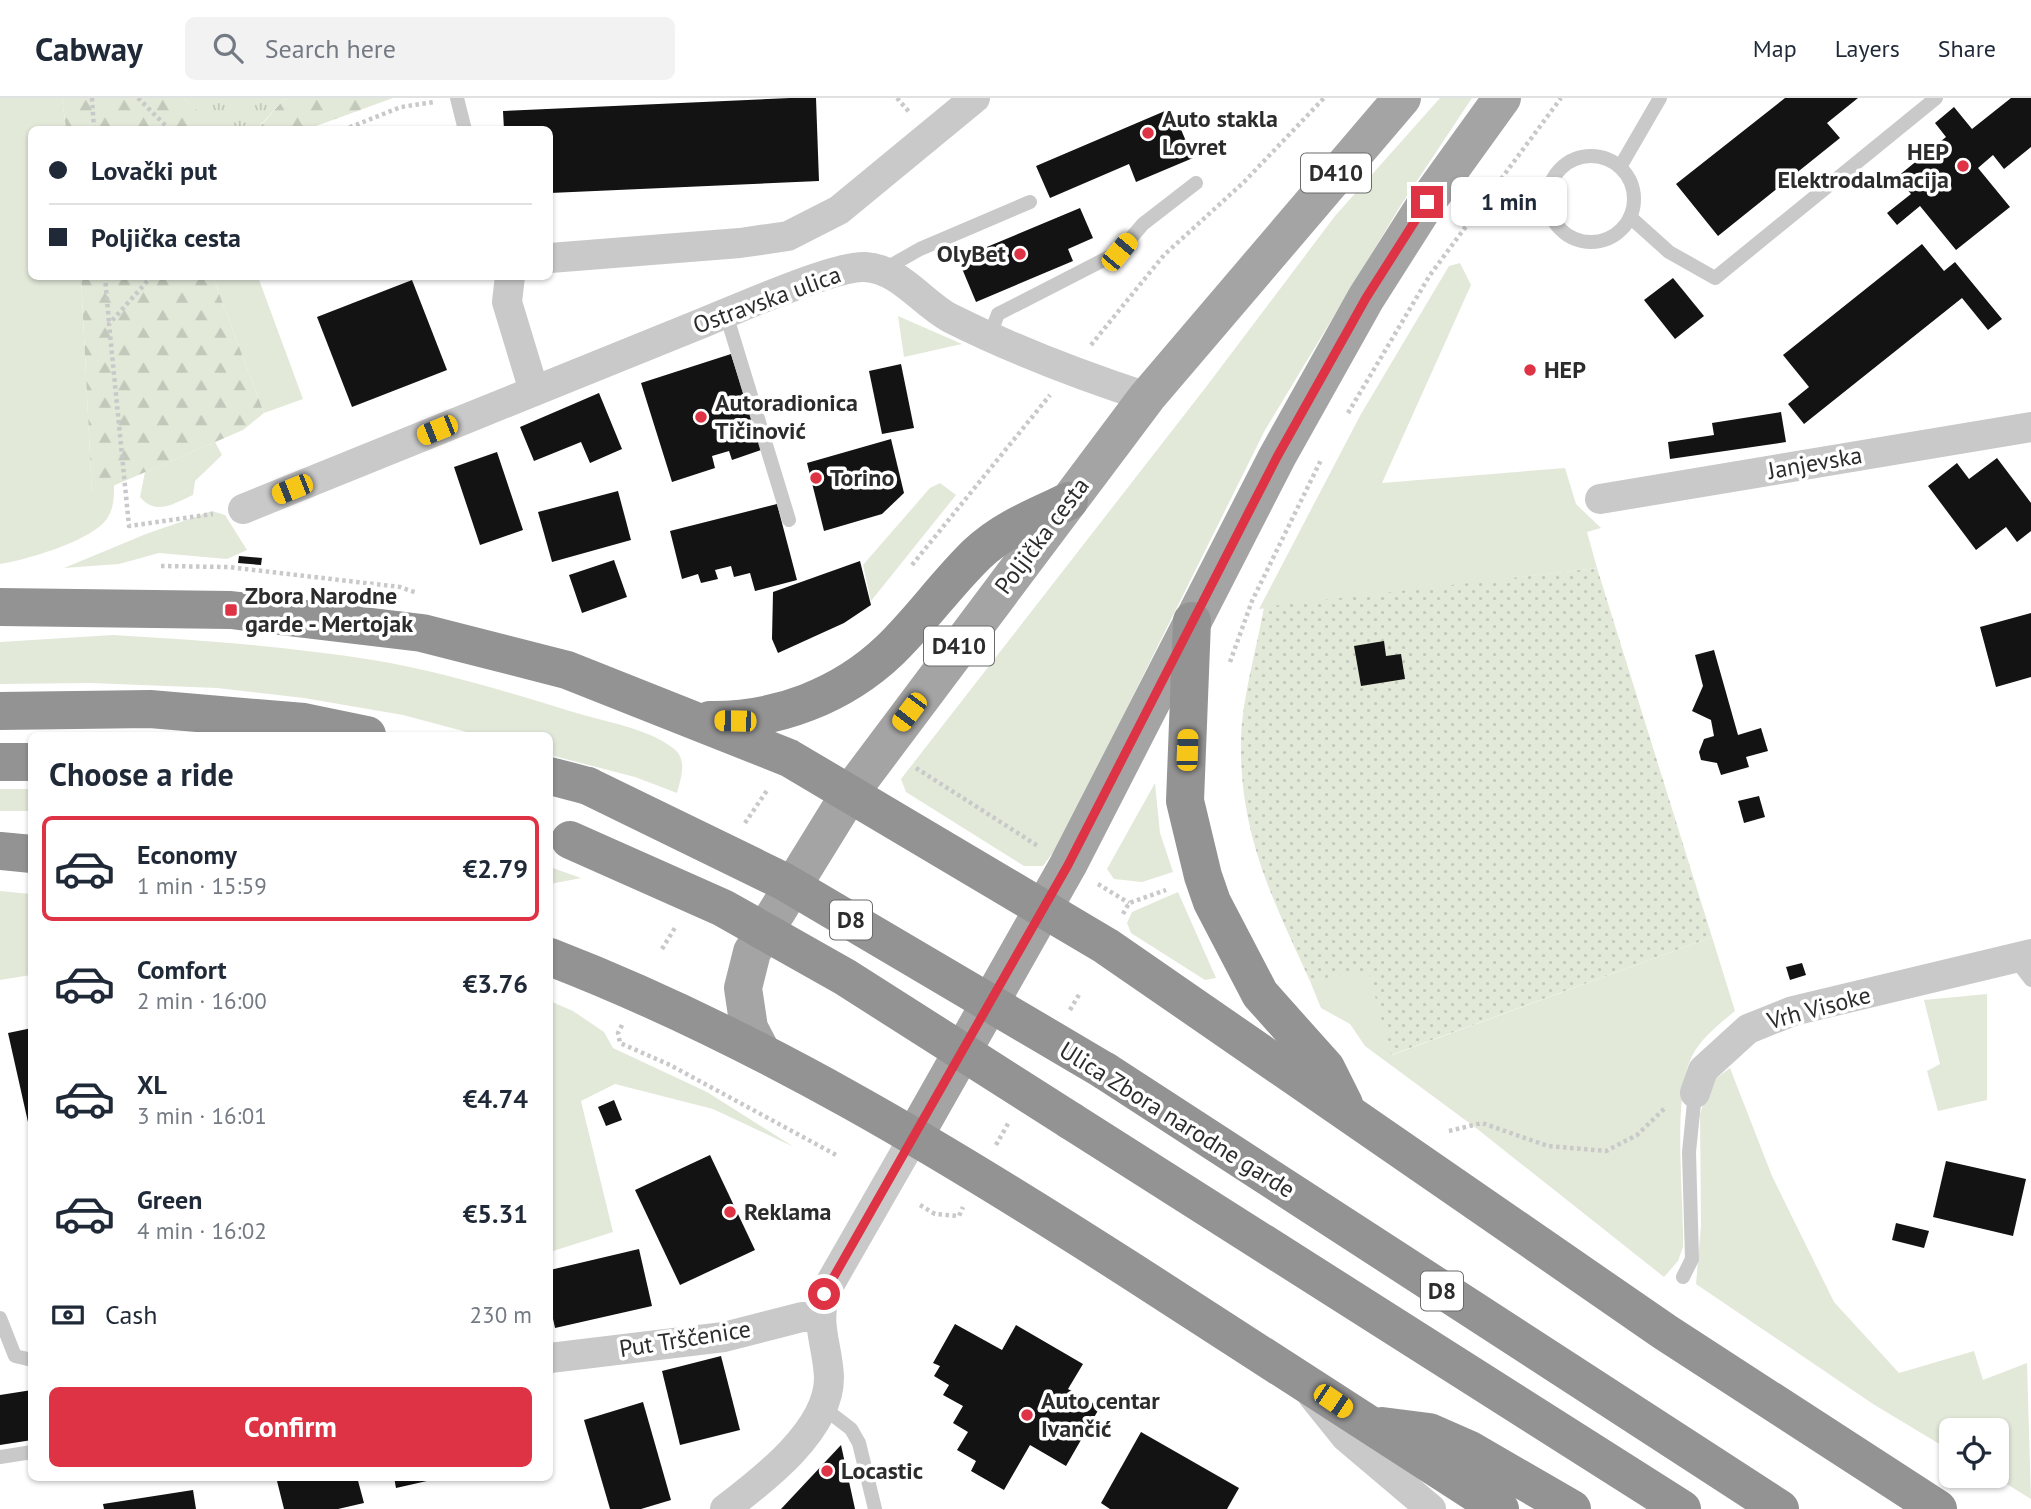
<!DOCTYPE html>
<html lang="en">
<head>
<meta charset="utf-8">
<style>
	:root { --surface:#fff; --page:#f2f2f3; --text:#1f2937; --muted:#747a83; --line:#e0e1e3; --accent:#dd3345 }
	body { margin:0; font-family:"PT Sans",sans-serif; background:var(--page); color:var(--text); height:100vh; display:flex; flex-direction:column; font-size:26px; white-space:nowrap }
	* { box-sizing:border-box; margin:0 }
	p { font-size:23px; color:var(--muted) }
	.icon { flex:none; width:38px; height:38px; fill:none; stroke:currentColor; stroke-width:2; stroke-linecap:round; stroke-linejoin:round }
	.map { position:relative; flex:1; overflow:hidden }
	.panel { position:absolute; left:28px; top:634px; width:525px; height:749px; display:flex; flex-direction:column; background:var(--surface); border-radius:10px; box-shadow:0 2px 5px #0004 }
	.panel>* { flex:none }
	.guide { position:absolute; left:28px; top:28px; width:525px; height:154px; border-radius:10px; box-shadow:0 2px 5px #0004; display:grid; align-content:center; height:154px; padding:0 21px; background:var(--surface) }
	.controls { position:absolute; left:1939px; top:1320px; display:grid; gap:14px }
	.controls a { display:grid; place-items:center; width:70px; height:70px; border-radius:10px; background:var(--surface); box-shadow:0 2px 5px #0004; font-size:35px }
	.end { position:absolute; width:32px; height:32px; margin:-16px; border:9px solid #dd3345; background:#fff; box-shadow:0 0 0 4px #fff }
	.from { border-radius:50% }
	.bubble { position:absolute; height:49px; border-radius:10px; background:var(--surface); box-shadow:0 2px 5px #0004; font-size:23px; font-weight:600; line-height:49px; text-align:center }
	.car { position:absolute; width:21px; height:42px; margin:-21px -10px; border-radius:9px; box-shadow:0 0 5px 2px #0007; background:linear-gradient(#f5c518 24%,#345 0 40%,#f5c518 0 76%,#345 0 86%,#f5c518 0) }
	.guide b { display:flex; align-items:center; gap:24px; height:66px; font-size:26px }
	.guide b+b { border-top:2px solid var(--line) }
	.guide i { width:18px; height:18px; background:var(--text) }
	ul { padding:0; list-style:none }
	li { display:flex; align-items:center; gap:21px; height:105px; margin:0 14px 10px; padding:0 7px; border:4px solid transparent; border-radius:10px }
	li div { flex:1 }
	li b { display:block; font-size:26px }
	li em { font-style:normal; font-weight:600 }
	li.on { border-color:var(--accent) }
	li>.icon { width:63px; height:63px; stroke-width:1.5 }
	h2 { padding:0 21px; font-size:32px; line-height:84px }
	.pay { display:flex; align-items:center; gap:18px; height:77px; padding:0 21px; font-size:26px }
	.pay p { margin-inline-start:auto }
	.primary-button { display:flex; gap:14px; margin-top:auto; padding:14px 21px }
	.primary-button a { flex:1; height:80px; border-radius:10px; background:var(--accent); color:#fff; font-size:28px; font-weight:600; line-height:80px; text-align:center }
	header { display:flex; align-items:center; gap:42px; box-sizing:border-box; height:98px; padding:0 35px; background:var(--surface); border-bottom:2px solid var(--line) }
	header strong { font-size:33px }
	nav { display:flex; gap:38px; margin-inline-start:auto; font-size:24px }
	.search { width:490px; height:63px; background:var(--page); display:flex; align-items:center; gap:18px; box-sizing:border-box; padding:0 24px; border-radius:10px; color:var(--muted); font-size:26px }
	.map>svg:first-child { display:block }
	.grass { fill:#e2e9d9 }
	.forest { fill:url(#forest-firs) }
	.park { fill:url(#park-tufts) }
	.garden { fill:url(#garden-dots) }
	.building { fill:#131313 }
	.lines { fill:none; stroke-linecap:round; stroke-linejoin:round }
	.path { stroke:#c9c9c9; stroke-width:4.5; stroke-dasharray:3.5 3.5; stroke-linecap:butt }
	.lane { stroke:#c9c9c9; stroke-width:14 }
	.street { stroke:#c9c9c9; stroke-width:30 }
	.primary { stroke:#a4a4a4; stroke-width:38 }
	.highway { stroke:#939393; stroke-width:38 }
	.highway-bridge { stroke:#939393; stroke-width:38 }
	.route { stroke:#dd3345; stroke-width:9 }
	.poi-dot { fill:#dd3345; stroke:#fff; stroke-width:2.5 }
	.labels { text-anchor:middle; stroke-width:7; stroke-linejoin:round; paint-order:stroke }
	.shield { fill:#fff; stroke:#6b6b6b; stroke-width:2 }
	.shield-label { font-size:23px; font-weight:bold; fill:#2c2c2c }
	.poi-label { font-size:24px; font-weight:bold; fill:#2c2c2c; stroke:#fff; text-anchor:start }
	.street-label { font-size:24px; fill:#2c2c2c; stroke:#fff }
</style>
</head>
<body>
<header>
<strong>Cabway</strong>
<div class="search"><svg class="icon" aria-label="search" viewBox="0 0 24 24"><circle cx="10" cy="10" r="6"/><path d="M15 15l6 6"/></svg>Search here</div>
<nav><a>Map</a><a>Layers</a><a>Share</a></nav>
</header>
<div class="map">
<svg width="2031" height="1411" viewBox="0 0 2031 1411">
	<defs>
		<pattern id="forest-firs" width="22" height="20" patternUnits="userSpaceOnUse" patternTransform="scale(1.75)"><rect width="22" height="20" fill="#e2e9d9"/><path d="M5 1l3.5 6h-7zM16 11l3.5 6h-7z" fill="#c2c8ba"/></pattern>
		<pattern id="park-tufts" width="24" height="20" patternUnits="userSpaceOnUse" patternTransform="scale(1.75)"><rect width="24" height="20" fill="#e2e9d9"/><path d="M3 7l-1-3M5 7V3M7 7l1-3M15 17l-1-3M17 17v-4M19 17l1-3" fill="none" stroke="#c2c8ba"/></pattern>
		<pattern id="garden-dots" width="8" height="8" patternUnits="userSpaceOnUse" patternTransform="scale(1.75)"><rect width="8" height="8" fill="#e2e9d9"/><path d="M2 2h.1M6 6h.1" fill="none" stroke="#c2c8ba" stroke-width="1.8" stroke-linecap="round"/></pattern>
	</defs>
	<rect width="100%" height="100%" fill="#fff"/>
	<g class="grass">
		<path d="M0 0H62L66 31 32 32V178L81 179 92 396 114 387C114 399 114 409 108 419 95 442 26 462 0 466Z"/>
		<path d="M1440 0H1472L1401 107 1265 332 1060 745 1043 768H1024L906 694 901 681 1206 289 1335 118Z"/>
		<path d="M1460 165 1471 187 1382 385 1565 370 1576 406 1601 430 1587 434 1597 470 1259 511 1361 316 1449 168Z"/>
		<path d="M213 179H258L303 301 264 315Z"/>
		<path d="M898 218 962 246 904 259Z"/>
		<path d="M215 344 222 357 195 383 193 397C173 406 156 418 140 399L145 374Z"/>
		<path d="M940 385 956 397 871 503 863 467 930 390Z"/>
		<path d="M212 413 225 417 247 452 227 461 159 455 119 466 64 470 146 436Z"/>
		<path d="M113 537C200 542 286 548 373 562 440 573 508 594 573 614 605 624 647 630 673 650 688 661 681 680 677 695L635 679 550 657V637H478L403 617 304 600 217 590 91 585 0 586V544Z"/>
		<path d="M1155 685 1160 735 1173 774 1142 784 1114 781 1107 771Z"/>
		<rect x="0" y="691" width="31" height="22"/>
		<path d="M550 769 581 780 550 786Z"/>
		<path d="M0 793 31 796V877L0 882Z"/>
		<path d="M1178 794 1216 880 1205 882 1131 835 1127 825 1132 814Z"/>
		<path d="M1712 839 1735 913C1717 928 1697 943 1689 965 1673 1010 1684 1098 1683 1149L1678 1163 1664 1179 1476 1030 1365 948 1350 926 1321 910 1310 883 1368 871 1392 957Z"/>
		<path d="M1987 896V1002L1938 1013 1927 973 1940 966 1924 902Z"/>
		<path d="M550 903 573 913 604 934 613 950 707 994 794 1049 713 1011 615 986 581 1003 613 1134 550 1154Z"/>
		<path d="M1730 970 1772 1078 1834 1204 1899 1275 1974 1253 1983 1282 2027 1265 2031 1401 1992 1377H1997V1332H1951V1353L1873 1306 1696 1186 1701 1127 1700 1016 1711 984Z"/>
	</g>
	<g class="forest">
		<path d="M62 0H183L220 31H66Z"/>
		<path d="M285 0H393L308 31 257 32Z"/>
		<path d="M81 179H213L264 315 243 332 92 397Z"/>
	</g>
	<path class="park" d="M183 0H285L257 31 220 32Z"/>
	<path class="garden" d="M1597 470 1712 839 1391 957 1368 872 1310 883C1272 800 1239 735 1241 641 1242 601 1257 549 1264 509Z"/>
	<g class="building">
		<path d="M790 0H816L819 83 550 95V32H504L503 13Z"/>
		<path d="M1785 0H1858L1827 25 1840 40 1718 138 1676 86Z"/>
		<path d="M2011 0H2031V49L2004 71 1993 57 1978 70 2010 109 1956 152 1920 108 1897 127 1887 115 1911 96 1897 79 1946 39 1935 25 1954 9 1972 31Z"/>
		<path d="M1172 10 1193 60 1136 84 1129 66 1050 100 1036 68Z"/>
		<path d="M1080 110 1093 140 1068 151 1073 163 976 204 958 161Z"/>
		<path d="M1922 146 1944 173 1955 164 2002 221 1988 232 1962 200 1804 326 1788 306 1809 289 1783 257Z"/>
		<path d="M1673 180 1704 218 1675 241 1644 202Z"/>
		<path d="M412 182 447 272 352 309 317 219Z"/>
		<path d="M731 256 761 352 732 362 729 353 712 358 715 370 672 384 641 285Z"/>
		<path d="M901 266 914 330 882 336 869 273Z"/>
		<path d="M599 295 622 351 590 365 581 344 534 363 520 329Z"/>
		<path d="M1781 314 1786 344 1670 361 1668 344 1714 337 1712 325Z"/>
		<path d="M891 341 904 395 882 416 824 433 807 365Z"/>
		<path d="M497 354 523 432 480 447 454 369Z"/>
		<path d="M1997 360 2031 405V433L2017 444 2006 429 1976 452 1928 388 1957 365 1969 381Z"/>
		<path d="M618 393 631 442 552 464 538 414Z"/>
		<path d="M777 406 797 482 755 493 750 475 734 479 731 468 715 472 718 481 701 485 698 476 682 481 670 433Z"/>
		<path d="M239 458 262 460 261 467 238 465Z"/>
		<path d="M614 462 627 499 582 515 569 477Z"/>
		<path d="M860 463 871 507 844 525 778 555 772 541 773 494Z"/>
		<path d="M2031 515V579L1996 589 1980 529Z"/>
		<path d="M1384 543 1386 558 1401 556 1405 581 1361 588 1354 548Z"/>
		<path d="M1714 552 1738 637 1761 630 1768 653 1746 659 1749 669 1721 677 1717 665 1701 662 1699 654 1704 641 1714 638 1711 622 1692 613 1703 588 1695 557Z"/>
		<path d="M1759 698 1765 719 1744 725 1738 703Z"/>
		<path d="M1802 865 1806 877 1790 882 1786 869Z"/>
		<path d="M32 930V1033H30L8 935Z"/>
		<path d="M614 1002 622 1022 606 1028 598 1009Z"/>
		<path d="M710 1057 755 1152 680 1187 635 1092Z"/>
		<path d="M1946 1063 2026 1081 2013 1138 1933 1119Z"/>
		<path d="M1896 1125 1929 1133 1924 1150 1892 1142Z"/>
		<path d="M639 1151 652 1208 555 1230 550 1207V1172Z"/>
		<path d="M955 1226 1002 1252 1016 1227 1083 1266 1068 1291 1100 1309 1066 1368 1030 1347 1004 1392 971 1373 976 1363 957 1352 968 1334 953 1325 963 1308 943 1297 949 1287 934 1278 940 1268 933 1265Z"/>
		<path d="M721 1258 740 1332 680 1347 662 1273Z"/>
		<path d="M32 1292V1342L0 1347V1297Z"/>
		<path d="M643 1304 671 1402 641 1411H610L584 1322Z"/>
		<path d="M1141 1334 1239 1390 1227 1411H1110L1101 1405Z"/>
		<path d="M841 1347 855 1411H781Z"/>
		<path d="M276 1379H357L364 1405 338 1411H284Z"/>
		<path d="M394 1379H440V1380L396 1390Z"/>
		<path d="M193 1392 196 1411H104L103 1406Z"/>
	</g>
	<g class="lines">
		<g class="path">
			<path d="M92 0 94 32"/>
			<path d="M138 0 170 32"/>
			<path d="M897 0 910 15"/>
			<path d="M343 32 401 9 434 4"/>
			<path d="M105 178 109 225"/>
			<path d="M152 178 109 226 129 428 213 416"/>
			<path d="M1091 247 1164 157 1244 84 1324 0"/>
			<path d="M1348 315 1430 177 1561 0"/>
			<path d="M912 467 1050 297"/>
			<path d="M161 468 228 469 400 489 417 495"/>
			<path d="M1230 564 1252 503 1321 362"/>
			<path d="M916 670 1038 748"/>
			<path d="M745 725 768 691"/>
			<path d="M1098 786 1129 805"/>
			<path d="M1123 816 1129 805 1166 792"/>
			<path d="M662 851 676 828"/>
			<path d="M1070 912 1080 895"/>
			<path d="M622 927 618 935 620 945 670 967 838 1058"/>
			<path d="M1449 1033 1482 1025 1548 1048 1606 1053 1637 1037 1666 1009"/>
			<path d="M996 1047 1009 1024"/>
			<path d="M920 1107 935 1116 959 1118 963 1109"/>
		</g>
		<g class="lane">
			<path d="M457 0 465 32"/>
			<circle cx="1591" cy="101" r="43"/>
			<path d="M1620 69 1660 0"/>
			<path d="M1630 119 1669 154 1715 180 1936 0"/>
			<path d="M883 172 920 151 1030 104"/>
			<path d="M726 216 789 422"/>
			<path d="M989 239 998 216 1119 154 1143 126 1196 85"/>
			<path d="M2014 860 2031 882"/>
			<path d="M1683 1179 1692 1161 1689 1054 1695 995"/>
			<path d="M0 1220 15 1258 32 1262"/>
			<path d="M825 1311 851 1331 859 1345 875 1411"/>
			<path d="M0 1359 32 1354"/>
		</g>
		<g class="street">
			<path d="M550 160 740 145 788 138 839 112 975 0"/>
			<path d="M510 178 507 204 534 293"/>
			<path d="M1600 401 2031 329"/>
			<path d="M243 411C397 349 551 286 705 224 737 211 836 167 865 169 900 171 922 205 950 220 1014 252 1079 277 1147 299"/>
			<path d="M1695 995 1703 972 1748 931 1793 913 2031 856"/>
			<path d="M550 1260 724 1239 802 1219H819"/>
			<path d="M1313 1298 1346 1339 1431 1411"/>
			<path d="M725 1411C763 1382 829 1332 829 1280 828 1248 816 1231 824 1196L914 1039"/>
		</g>
		<g class="primary">
			<path d="M760 951 749 930 743 890 752 854 850 695 1147 299 1402 0"/>
			<path d="M914 1039 1068 767 1277 359 1366 200 1427 104 1502 0"/>
		</g>
		<g class="highway">
			<path d="M0 509 231 512 422 535 567 572 789 660 1106 848 1665 1234 1938 1411"/>
			<path d="M1192 523 1185 703 1203 778 1212 804 1260 896 1326 970 1344 1006"/>
			<path d="M0 613 150 611 304 624 367 637"/>
			<path d="M710 622C776 623 842 598 890 552 921 522 946 486 977 456 1003 431 1037 418 1069 403"/>
			<path d="M0 664H32"/>
			<path d="M550 678 588 688"/>
			<path d="M0 753 32 756"/>
			<path d="M550 859C757 939 946 1054 1133 1174 1255 1253 1377 1332 1500 1411"/>
			<path d="M1105 973 1780 1411"/>
			<path d="M1071 1023 1682 1411"/>
			<path d="M1382 1328 1429 1334 1470 1352 1572 1411"/>
		</g>
		<g class="highway-bridge">
			<path d="M588 688 783 783 1105 973"/>
			<path d="M570 742 723 810 845 879 1071 1023"/>
		</g>
	</g>
	<g class="lines">
		<path class="route" d="M824 1196 1068 767 1277 359 1366 200 1427 104"/>
	</g>
	<g class="poi-dot">
		<circle cx="1148" cy="35" r="7"/>
		<circle cx="1963" cy="68" r="7"/>
		<circle cx="1020" cy="156" r="7"/>
		<circle cx="1530" cy="272" r="7"/>
		<circle cx="701" cy="319" r="7"/>
		<circle cx="816" cy="380" r="7"/>
		<rect x="224" y="505" width="14" height="14" rx="3.5"/>
		<circle cx="730" cy="1114" r="7"/>
		<circle cx="1027" cy="1317" r="7"/>
		<circle cx="827" cy="1373" r="7"/>
	</g>
	<g class="labels">
		<g class="shield">
			<rect x="1301" y="55.5" width="70" height="39" rx="5"/>
			<rect x="924" y="528.5" width="70" height="39" rx="5"/>
			<rect x="830" y="802.5" width="42" height="39" rx="5"/>
			<rect x="1421" y="1173.5" width="42" height="39" rx="5"/>
		</g>
		<g class="shield-label">
			<text x="1336" y="83">D410</text>
			<text x="959" y="556">D410</text>
			<text x="851" y="830">D8</text>
			<text x="1442" y="1201">D8</text>
		</g>
		<g class="poi-label">
			<text x="1162" y="29">Auto stakla<tspan x="1162" dy="28">Lovret</tspan></text>
			<text x="1949" y="62" text-anchor="end">HEP<tspan x="1949" dy="28">Elektrodalmacija</tspan></text>
			<text x="1006" y="164" text-anchor="end">OlyBet</text>
			<text x="1544" y="280">HEP</text>
			<text x="715" y="313">Autoradionica<tspan x="715" dy="28">Tičinović</tspan></text>
			<text x="830" y="388">Torino</text>
			<text x="245" y="506">Zbora Narodne<tspan x="245" dy="28">garde - Mertojak</tspan></text>
			<text x="744" y="1122">Reklama</text>
			<text x="1041" y="1311">Auto centar<tspan x="1041" dy="28">Ivančić</tspan></text>
			<text x="841" y="1381">Locastic</text>
		</g>
		<g class="street-label">
			<text transform="translate(767 202) rotate(-20)" y="8">Ostravska ulica</text>
			<text transform="translate(1815 365) rotate(-10)" y="8">Janjevska</text>
			<text transform="translate(1042 438) rotate(-53)" y="8">Poljička cesta</text>
			<text transform="translate(1819 910) rotate(-15)" y="8">Vrh Visoke</text>
			<text transform="translate(1177 1022) rotate(32)" y="8">Ulica Zbora narodne garde</text>
			<text transform="translate(685 1241) rotate(-9)" y="8">Put Trščenice</text>
		</g>
	</g>
</svg>
<div class="controls">
<a><svg class="icon" aria-label="locate" viewBox="0 0 24 24"><circle cx="12" cy="12" r="6"/><path d="M12 2v4M12 18v4M2 12h4M18 12h4"/></svg></a>
</div>
<i class="end from" style="left:824px;top:1196px"></i>
<i class="end" style="left:1427px;top:104px"></i>
<div class="bubble" style="left:1451px;top:79px;width:116px">1 min</div>
<i class="car" style="left:1119px;top:154px;rotate:40deg"></i>
<i class="car" style="left:437px;top:332px;rotate:248deg"></i>
<i class="car" style="left:292px;top:391px;rotate:248deg"></i>
<i class="car" style="left:909px;top:614px;rotate:217deg"></i>
<i class="car" style="left:735px;top:623px;rotate:271deg"></i>
<i class="car" style="left:1187px;top:652px;rotate:2deg"></i>
<i class="car" style="left:1333px;top:1303px;rotate:124deg"></i>
<div class="guide">
<b><i class="from"></i>Lovački put</b>
<b><i></i>Poljička cesta</b>
</div>
<section class="panel">
<h2>Choose a ride</h2>
<ul>
<li class="on"><svg class="icon" aria-label="car" viewBox="0 0 24 24"><path d="M5 17H2v-5l4-1 3-4h7l3 4 3 1v5h-3M9 17h6M6 11h13"/><circle cx="7" cy="17" r="2"/><circle cx="17" cy="17" r="2"/></svg><div><b>Economy</b><p>1 min · 15:59</p></div><em>€2.79</em></li>
<li><svg class="icon" aria-label="car" viewBox="0 0 24 24"><path d="M5 17H2v-5l4-1 3-4h7l3 4 3 1v5h-3M9 17h6M6 11h13"/><circle cx="7" cy="17" r="2"/><circle cx="17" cy="17" r="2"/></svg><div><b>Comfort</b><p>2 min · 16:00</p></div><em>€3.76</em></li>
<li><svg class="icon" aria-label="car" viewBox="0 0 24 24"><path d="M5 17H2v-5l4-1 3-4h7l3 4 3 1v5h-3M9 17h6M6 11h13"/><circle cx="7" cy="17" r="2"/><circle cx="17" cy="17" r="2"/></svg><div><b>XL</b><p>3 min · 16:01</p></div><em>€4.74</em></li>
<li><svg class="icon" aria-label="car" viewBox="0 0 24 24"><path d="M5 17H2v-5l4-1 3-4h7l3 4 3 1v5h-3M9 17h6M6 11h13"/><circle cx="7" cy="17" r="2"/><circle cx="17" cy="17" r="2"/></svg><div><b>Green</b><p>4 min · 16:02</p></div><em>€5.31</em></li>
</ul>
<div class="pay"><svg class="icon" aria-label="cash" viewBox="0 0 24 24"><path d="M3 7h18v10H3z"/><circle cx="12" cy="12" r="2"/></svg>Cash<p>230 m</p></div>
<div class="primary-button"><a>Confirm</a></div>
</section>
</div>
</body>
</html>
